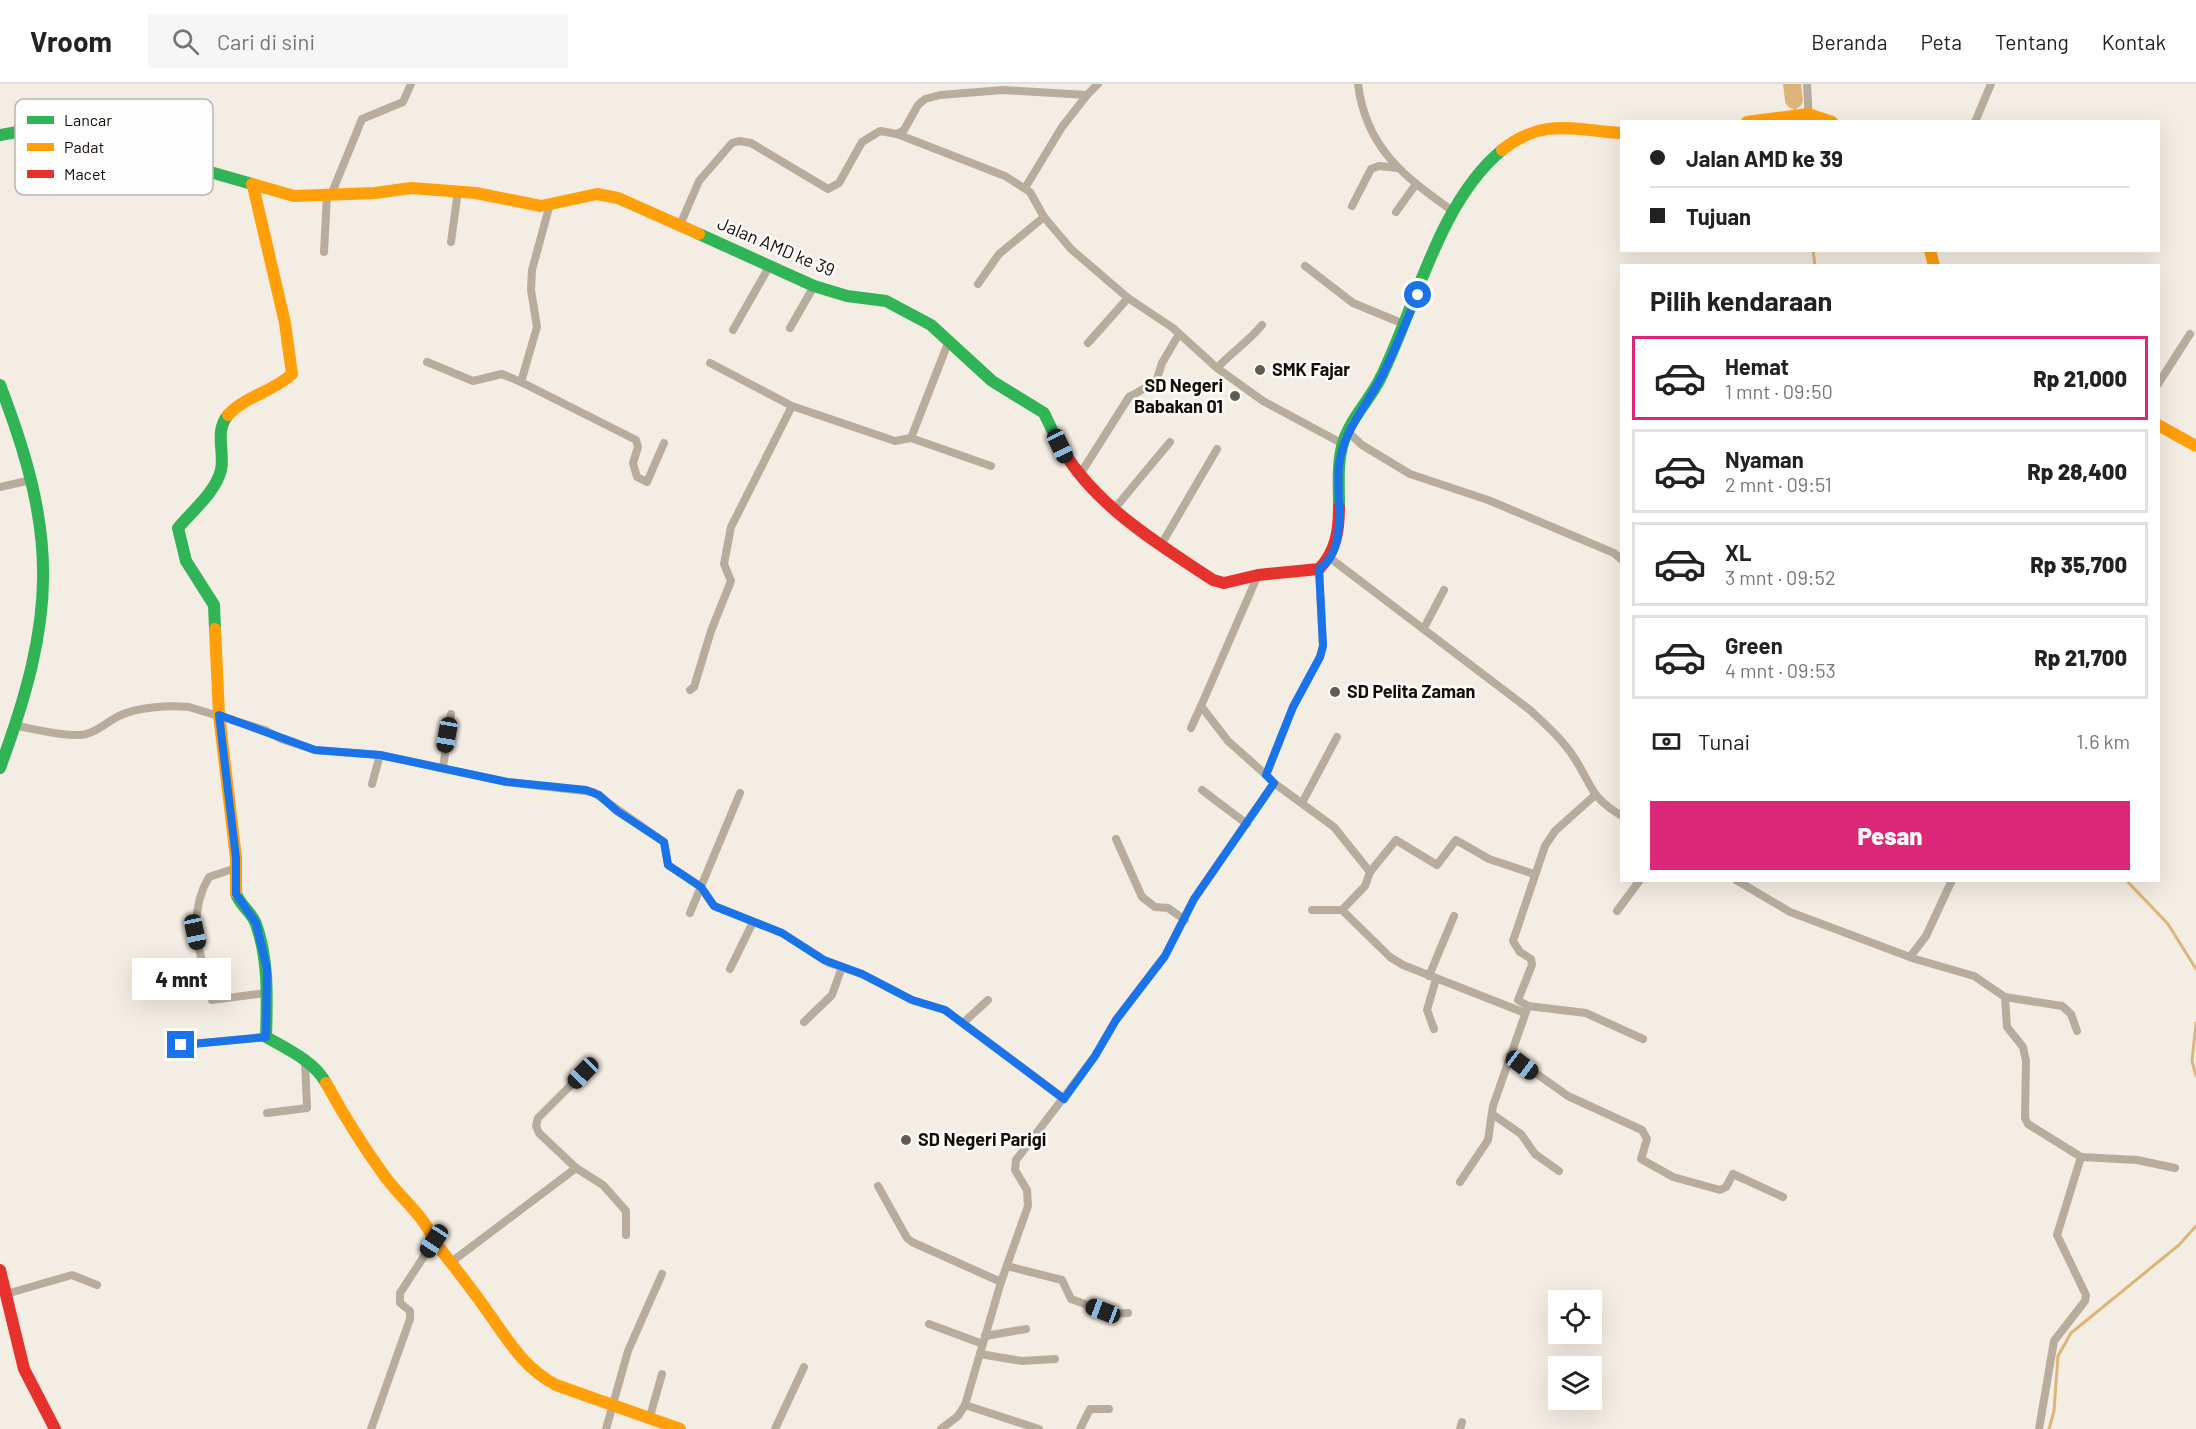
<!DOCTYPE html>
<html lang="id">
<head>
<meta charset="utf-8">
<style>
	:root { --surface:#fff; --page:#f6f6f6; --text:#222; --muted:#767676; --line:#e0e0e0; --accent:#db2777 }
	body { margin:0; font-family:Barlow,sans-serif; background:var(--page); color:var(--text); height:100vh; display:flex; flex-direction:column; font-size:22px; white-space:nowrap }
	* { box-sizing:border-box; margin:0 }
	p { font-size:20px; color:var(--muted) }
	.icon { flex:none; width:33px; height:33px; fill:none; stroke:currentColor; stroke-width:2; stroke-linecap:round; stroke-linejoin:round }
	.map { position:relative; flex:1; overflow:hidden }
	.side { position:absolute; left:1620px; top:180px; width:540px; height:618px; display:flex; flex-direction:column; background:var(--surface); border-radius:0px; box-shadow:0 6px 24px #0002 }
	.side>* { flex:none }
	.guide { position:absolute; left:1620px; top:36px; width:540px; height:132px; border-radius:0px; box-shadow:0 6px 24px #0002; display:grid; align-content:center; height:132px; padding:0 30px; background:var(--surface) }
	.fabs { position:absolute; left:1548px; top:1206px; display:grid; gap:12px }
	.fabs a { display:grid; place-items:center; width:54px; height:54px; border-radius:0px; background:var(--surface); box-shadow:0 6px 24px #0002; font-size:30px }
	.end { position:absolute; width:27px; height:27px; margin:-14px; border:8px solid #1a73e8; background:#fff; box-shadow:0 0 0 3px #fff }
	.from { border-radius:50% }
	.bubble { position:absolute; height:42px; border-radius:0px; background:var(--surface); box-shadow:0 6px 24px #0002; font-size:20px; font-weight:800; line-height:42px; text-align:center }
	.car { position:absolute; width:18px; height:36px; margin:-18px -9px; border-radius:8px; box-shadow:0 0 4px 2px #0007; background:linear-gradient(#222 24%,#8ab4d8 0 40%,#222 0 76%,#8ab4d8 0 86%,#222 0) }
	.guide b { display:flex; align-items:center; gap:21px; height:57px; font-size:22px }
	.guide b+b { border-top:2px solid var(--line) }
	.guide i { width:15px; height:15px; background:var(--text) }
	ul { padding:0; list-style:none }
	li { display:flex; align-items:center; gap:18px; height:84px; margin:0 12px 9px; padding:0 18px; border:3px solid var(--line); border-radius:0px }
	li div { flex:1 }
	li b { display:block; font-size:22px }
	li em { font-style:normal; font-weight:800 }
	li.active { border-color:var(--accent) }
	li>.icon { width:54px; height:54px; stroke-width:1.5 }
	h2 { padding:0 30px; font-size:27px; line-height:72px }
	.pay { display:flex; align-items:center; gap:15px; height:66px; padding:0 30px; font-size:22px }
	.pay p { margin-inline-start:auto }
	.primary-button { display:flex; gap:12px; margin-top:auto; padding:12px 30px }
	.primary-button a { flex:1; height:69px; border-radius:0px; background:var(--accent); color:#fff; font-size:24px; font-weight:800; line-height:69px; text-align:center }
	header { display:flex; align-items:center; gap:36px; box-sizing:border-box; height:84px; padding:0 30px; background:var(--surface); border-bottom:2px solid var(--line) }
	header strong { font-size:28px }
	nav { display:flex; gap:33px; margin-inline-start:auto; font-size:21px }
	.search { width:420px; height:54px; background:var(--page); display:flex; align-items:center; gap:15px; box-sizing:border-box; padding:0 21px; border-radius:0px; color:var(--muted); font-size:22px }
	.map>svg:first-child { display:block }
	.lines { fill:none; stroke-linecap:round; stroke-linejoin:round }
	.stream { stroke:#dcb679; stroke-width:3 }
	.river { stroke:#dcb679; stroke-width:18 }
	.street { stroke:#b8ad9d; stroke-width:8 }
	.fast { stroke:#30b455; stroke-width:12 }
	.slow { stroke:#ff9f0a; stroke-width:12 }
	.jam { stroke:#e5322d; stroke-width:12 }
	.route { stroke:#1a73e8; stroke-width:8 }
	.poi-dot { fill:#625b51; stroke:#fdfdfd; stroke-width:2 }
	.labels { text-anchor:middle; stroke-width:5; stroke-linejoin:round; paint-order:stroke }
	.street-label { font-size:18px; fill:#140c03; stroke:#fdfdfd }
	.poi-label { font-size:18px; font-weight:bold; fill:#140c03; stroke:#fdfdfd; text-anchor:start }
	.key { fill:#fdfdfd; stroke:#b7b5b2; stroke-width:1.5 }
	.key-label { font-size:16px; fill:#140c03 }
</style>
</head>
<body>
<header>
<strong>Vroom</strong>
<div class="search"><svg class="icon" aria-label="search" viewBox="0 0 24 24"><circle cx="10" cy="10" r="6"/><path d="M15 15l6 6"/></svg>Cari di sini</div>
<nav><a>Beranda</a><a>Peta</a><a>Tentang</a><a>Kontak</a></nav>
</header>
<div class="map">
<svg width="2196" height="1345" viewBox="0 0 2196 1345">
	<rect width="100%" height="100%" fill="#f4ede3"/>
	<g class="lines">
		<g class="stream">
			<path d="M1794 16 1795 29"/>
			<path d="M1813 166 1815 182"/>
			<path d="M2126 796 2168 840 2196 885"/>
			<path d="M2196 939 2192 977 2196 992"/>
			<path d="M2049 1345 2054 1327 2058 1272 2071 1249 2179 1161 2196 1142"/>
		</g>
		<path class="river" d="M1792 0 1794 16"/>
		<g class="street">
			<path d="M1358 0C1366 65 1405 93 1454 128"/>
			<path d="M1807 0 1809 38"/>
			<path d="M1975 38 1991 0"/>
			<path d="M897 50 904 46 918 21 925 15 940 11 1003 6 1087 11 1098 0"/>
			<path d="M1025 104 1062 43 1087 11"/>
			<path d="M331 111 362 35 403 18 411 0"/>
			<path d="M550 120 532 186 531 206 537 243 521 298 636 356 638 363 633 379 637 393 647 398 664 359"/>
			<path d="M1352 122 1371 85 1379 82 1397 84"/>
			<path d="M1396 128 1416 100"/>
			<path d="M680 141 699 97 732 59 739 57 751 59 828 105 839 99 862 58 880 47 897 50 1005 92 1030 108 1044 133 1071 165 1128 214 1173 244 1217 284 1263 317 1343 360"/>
			<path d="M451 158 458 107"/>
			<path d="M324 168 327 111"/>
			<path d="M1305 182 1353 219 1404 240"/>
			<path d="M978 200 999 170 1044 133"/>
			<path d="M790 244 814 202"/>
			<path d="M733 246 770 181"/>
			<path d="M1088 259 1128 214"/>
			<path d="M427 278 473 297 502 290 521 298"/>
			<path d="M710 279 792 322"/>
			<path d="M1217 284C1232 268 1248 258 1262 241"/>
			<path d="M2158 300 2190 250"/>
			<path d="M1348 348 1362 361 1410 390 1488 416 1614 469 1622 476"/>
			<path d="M911 354 991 382"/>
			<path d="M1079 392 1129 313 1156 298 1162 279 1179 250"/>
			<path d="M0 403 31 396"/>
			<path d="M1115 424 1170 358"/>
			<path d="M1161 461 1217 365"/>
			<path d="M1330 474 1530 626C1546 641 1563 656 1575 675 1593 703 1590 713 1622 732"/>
			<path d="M1258 491 1201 622 1228 657 1266 691"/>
			<path d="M1424 544 1444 506"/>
			<path d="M690 606 694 603 711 547 731 497 724 480 731 443 792 322 895 357 911 354 948 259"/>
			<path d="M16 642C36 645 59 652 80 651 96 650 107 637 121 631 140 623 169 621 189 623L265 646 281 655 315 666 380 671 507 698 593 708 664 758 668 781 701 803 714 822 782 849 829 879 862 890 912 916 945 926 1064 1015"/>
			<path d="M1191 644 1201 622"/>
			<path d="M443 683 451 630"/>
			<path d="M1274 699 1334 743 1370 788 1365 802 1342 826H1312"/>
			<path d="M372 700 380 671"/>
			<path d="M1202 706 1247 740"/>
			<path d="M1302 719 1337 653"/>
			<path d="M1116 755 1142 813 1155 823 1168 824 1185 836"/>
			<path d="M236 784 209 793C185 833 201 874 212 916L266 909"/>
			<path d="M1370 788 1396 756 1437 781 1456 756 1489 775 1534 790"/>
			<path d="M1736 796 1790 828 1915 875 1974 892 2005 913 2007 943 2023 963 2026 977 2025 1034 2028 1040 2081 1073 2057 1151 2086 1211 2085 1217 2054 1257 2039 1345"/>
			<path d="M1342 826 1390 873 1403 881 1525 929"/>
			<path d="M1617 827 1640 796"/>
			<path d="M690 829 740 709"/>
			<path d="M1910 873 1926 852 1952 796"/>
			<path d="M730 885 753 838"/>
			<path d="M1429 892 1454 832"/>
			<path d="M2005 913 2062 922 2071 930 2077 947"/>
			<path d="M1528 922 1586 929 1643 955"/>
			<path d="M804 938 832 911 842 883"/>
			<path d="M963 939 988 916"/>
			<path d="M1434 945 1427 926 1436 895"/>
			<path d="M181 961 266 953"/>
			<path d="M1510 971 1568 1012 1642 1046 1647 1055 1641 1075 1673 1093 1720 1106 1726 1103 1733 1090 1783 1113"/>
			<path d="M267 1029 307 1024 305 976"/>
			<path d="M1492 1030 1521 1050 1535 1070 1559 1087"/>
			<path d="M2081 1073 2137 1076 2175 1084"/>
			<path d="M576 1084 603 1101 626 1127V1151"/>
			<path d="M1460 1098 1488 1056 1493 1022 1528 922 1518 916 1532 881 1531 875 1520 868 1513 857 1545 762 1555 747 1594 712"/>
			<path d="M878 1102 907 1154 912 1158 1001 1198"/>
			<path d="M450 1179 576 1084 539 1049 536 1042 538 1034 583 989"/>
			<path d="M1007 1182 1062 1196 1071 1215 1112 1230 1128 1229"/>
			<path d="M6 1210 72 1191 97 1201"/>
			<path d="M929 1240 983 1260"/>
			<path d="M985 1252 1026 1245"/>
			<path d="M980 1270 1022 1277 1055 1275"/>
			<path d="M965 1321 1039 1345"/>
			<path d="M649 1336 662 1290"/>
			<path d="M371 1345 410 1235V1227L400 1219V1209L434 1157"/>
			<path d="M606 1345 628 1267 662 1190"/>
			<path d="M775 1345 804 1283"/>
			<path d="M941 1345 958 1332 965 1321 1001 1198 1028 1122 1027 1106 1015 1086 1016 1076 1095 972 1116 936 1165 872 1194 815 1274 699 1266 691 1293 623 1320 573 1323 562 1319 485"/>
			<path d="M1080 1345 1090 1325H1109"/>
			<path d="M1460 1345 1462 1338"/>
		</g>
		<g class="fast">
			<path d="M0 51 44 43 57 44 252 100"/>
			<path d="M699 150 814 202 847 212 886 217 931 241 992 297 1044 329 1055 352"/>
			<path d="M0 301C59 454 56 531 0 684"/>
			<path d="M1339 423C1339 402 1337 379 1343 359 1350 335 1369 317 1380 295 1416 223 1438 119 1502 66"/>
			<path d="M215 545 214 521 186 477 178 444C193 426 215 409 221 386 225 367 214 348 228 331"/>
			<path d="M236 809C239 821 252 828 256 840 269 877 267 914 266 953 287 965 314 977 326 999"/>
		</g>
		<g class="slow">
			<path d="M1747 38 1808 30 1832 38"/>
			<path d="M1502 66C1543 33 1574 46 1622 49"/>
			<path d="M252 100 294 112 375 109 411 104 476 109 541 122 597 110 618 114 699 150"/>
			<path d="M1930 166 1934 182"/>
			<path d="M228 331C245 312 273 308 292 290L285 239 253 102"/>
			<path d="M2158 341 2196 362"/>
			<path d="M215 545 219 631 236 774V809"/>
			<path d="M326 999C344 1032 364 1064 386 1094 402 1115 425 1133 434 1157 451 1179 469 1201 485 1224 507 1254 521 1282 556 1301L680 1345"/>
		</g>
		<g class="jam">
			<path d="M1055 352C1087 417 1154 457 1213 496L1224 499 1258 491 1319 485C1336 467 1339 447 1339 423"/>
			<path d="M0 1186 24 1285 55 1345"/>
		</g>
	</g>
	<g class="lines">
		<path class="route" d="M181 961 266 953 267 885 256 839 236 810V774L219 631 315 666 380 671 507 698 586 706 599 711 617 727 664 758 668 781 701 803 714 822 782 849 824 876 862 890 912 916 945 926 1064 1015 1095 972 1116 936 1165 872 1194 815 1274 699 1266 691 1293 623 1320 573 1323 562 1319 485C1350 464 1335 413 1339 381 1343 349 1363 326 1378 299 1394 271 1404 240 1418 211"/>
	</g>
	<g class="poi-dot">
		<circle cx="1260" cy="286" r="6"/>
		<circle cx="1235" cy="312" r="6"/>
		<circle cx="1335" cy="608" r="6"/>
		<circle cx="906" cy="1056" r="6"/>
	</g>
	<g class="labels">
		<g class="street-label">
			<text transform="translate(776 163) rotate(23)" y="6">Jalan AMD ke 39</text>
		</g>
		<g class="poi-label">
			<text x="1272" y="292">SMK Fajar</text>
			<text x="1223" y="308" text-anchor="end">SD Negeri<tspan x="1223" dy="21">Babakan 01</tspan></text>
			<text x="1347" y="614">SD Pelita Zaman</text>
			<text x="918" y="1062">SD Negeri Parigi</text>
		</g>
	</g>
	<rect x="15" y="15" width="198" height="96" rx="9" class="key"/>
	<rect x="27" y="32" width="27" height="8" fill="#30b455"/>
	<rect x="27" y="59" width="27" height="8" fill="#ff9f0a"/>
	<rect x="27" y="86" width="27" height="8" fill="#e5322d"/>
	<g class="key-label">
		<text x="64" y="42">Lancar</text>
		<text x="64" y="69">Padat</text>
		<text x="64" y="96">Macet</text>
	</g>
</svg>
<div class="fabs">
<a><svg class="icon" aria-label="locate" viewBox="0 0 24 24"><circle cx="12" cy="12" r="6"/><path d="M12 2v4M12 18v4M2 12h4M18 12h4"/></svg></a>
<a><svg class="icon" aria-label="layers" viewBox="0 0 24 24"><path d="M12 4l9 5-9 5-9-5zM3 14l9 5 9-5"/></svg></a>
</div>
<i class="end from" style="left:1418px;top:211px"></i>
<i class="end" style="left:181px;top:961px"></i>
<div class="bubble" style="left:132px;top:874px;width:99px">4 mnt</div>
<i class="car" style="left:1060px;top:362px;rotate:155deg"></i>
<i class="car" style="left:447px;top:651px;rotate:190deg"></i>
<i class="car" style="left:195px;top:848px;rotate:168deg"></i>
<i class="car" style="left:1522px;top:981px;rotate:127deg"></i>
<i class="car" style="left:583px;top:989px;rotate:224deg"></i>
<i class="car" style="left:434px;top:1157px;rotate:213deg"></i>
<i class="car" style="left:1103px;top:1227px;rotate:291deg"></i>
<div class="guide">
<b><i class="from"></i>Jalan AMD ke 39</b>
<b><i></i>Tujuan</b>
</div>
<section class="side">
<h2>Pilih kendaraan</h2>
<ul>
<li class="active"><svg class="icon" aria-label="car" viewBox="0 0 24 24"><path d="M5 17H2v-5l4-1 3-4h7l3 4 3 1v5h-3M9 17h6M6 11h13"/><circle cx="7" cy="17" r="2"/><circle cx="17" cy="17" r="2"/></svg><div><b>Hemat</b><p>1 mnt · 09:50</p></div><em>Rp 21,000</em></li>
<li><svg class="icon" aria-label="car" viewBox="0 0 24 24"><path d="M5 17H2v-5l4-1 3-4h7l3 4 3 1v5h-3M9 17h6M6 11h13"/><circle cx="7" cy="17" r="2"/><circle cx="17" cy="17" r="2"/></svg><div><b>Nyaman</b><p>2 mnt · 09:51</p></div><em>Rp 28,400</em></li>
<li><svg class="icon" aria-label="car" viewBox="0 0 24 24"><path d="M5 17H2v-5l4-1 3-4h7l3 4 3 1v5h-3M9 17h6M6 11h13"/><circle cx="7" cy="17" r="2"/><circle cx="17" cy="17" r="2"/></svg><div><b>XL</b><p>3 mnt · 09:52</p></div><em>Rp 35,700</em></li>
<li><svg class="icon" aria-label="car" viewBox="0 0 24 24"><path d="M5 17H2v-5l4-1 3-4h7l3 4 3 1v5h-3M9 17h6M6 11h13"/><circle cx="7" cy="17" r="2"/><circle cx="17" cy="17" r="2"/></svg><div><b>Green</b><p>4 mnt · 09:53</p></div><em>Rp 21,700</em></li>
</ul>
<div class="pay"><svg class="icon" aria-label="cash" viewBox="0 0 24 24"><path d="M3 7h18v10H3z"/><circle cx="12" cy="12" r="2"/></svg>Tunai<p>1.6 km</p></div>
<div class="primary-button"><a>Pesan</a></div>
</section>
</div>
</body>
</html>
